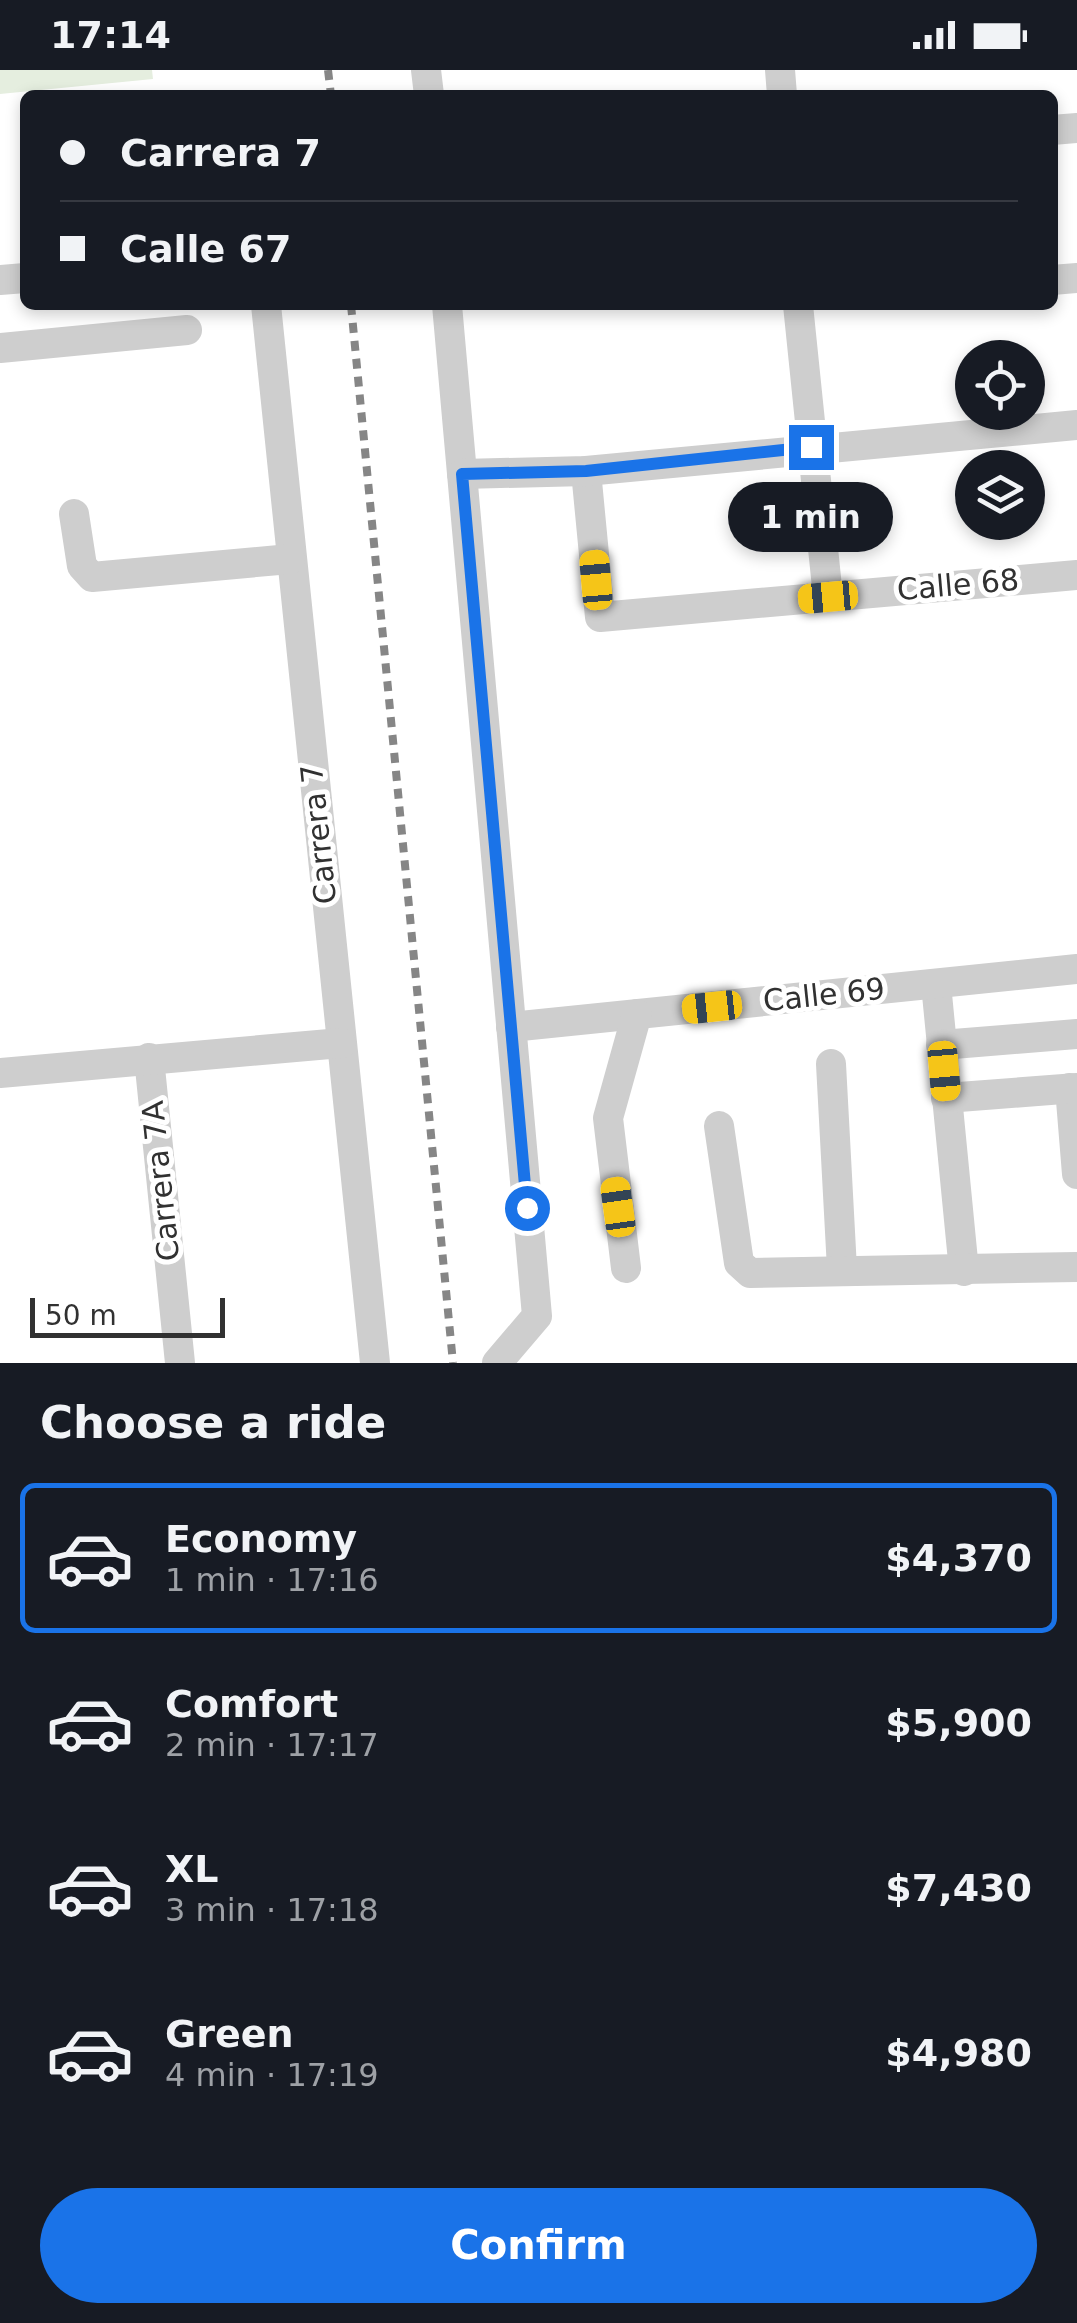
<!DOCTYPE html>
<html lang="en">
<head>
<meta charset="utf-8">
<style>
	:root { --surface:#171b24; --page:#242831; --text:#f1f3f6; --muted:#9ea1a6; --line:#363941; --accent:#1a73e8 }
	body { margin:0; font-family:"DejaVu Sans",sans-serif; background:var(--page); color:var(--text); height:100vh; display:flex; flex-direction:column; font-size:38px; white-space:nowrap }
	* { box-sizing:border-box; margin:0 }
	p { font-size:32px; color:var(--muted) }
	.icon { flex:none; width:55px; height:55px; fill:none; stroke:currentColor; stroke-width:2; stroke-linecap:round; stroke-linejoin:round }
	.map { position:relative; height:1293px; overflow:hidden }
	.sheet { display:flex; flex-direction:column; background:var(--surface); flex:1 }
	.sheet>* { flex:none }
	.banner { position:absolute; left:20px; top:20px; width:1038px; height:220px; border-radius:15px; box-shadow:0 5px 15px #0003; display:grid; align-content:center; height:220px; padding:0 40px; background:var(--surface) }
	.buttons { position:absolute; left:955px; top:270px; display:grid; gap:20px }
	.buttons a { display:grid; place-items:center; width:90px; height:90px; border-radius:50%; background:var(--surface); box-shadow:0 5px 15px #0003; font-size:50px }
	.scale { position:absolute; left:30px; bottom:25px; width:195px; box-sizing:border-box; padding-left:10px; border:5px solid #313131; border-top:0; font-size:28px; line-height:35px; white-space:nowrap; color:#313131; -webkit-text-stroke:8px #fff; paint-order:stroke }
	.end { position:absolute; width:45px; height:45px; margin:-22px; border:12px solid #1a73e8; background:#fff; box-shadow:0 0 0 5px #fff }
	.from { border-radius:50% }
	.bubble { position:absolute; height:70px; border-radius:35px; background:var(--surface); box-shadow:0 5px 15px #0003; font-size:32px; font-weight:700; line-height:70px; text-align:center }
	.car { position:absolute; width:30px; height:60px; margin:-30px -15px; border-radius:12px; box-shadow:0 0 8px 2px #0007; background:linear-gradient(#f5c518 24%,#345 0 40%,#f5c518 0 76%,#345 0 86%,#f5c518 0) }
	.banner b { display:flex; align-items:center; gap:35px; height:95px; font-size:38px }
	.banner b+b { border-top:2px solid var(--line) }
	.banner i { width:25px; height:25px; background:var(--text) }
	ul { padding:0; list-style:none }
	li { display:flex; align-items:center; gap:30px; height:150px; margin:0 20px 15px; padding:0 20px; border:5px solid transparent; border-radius:15px }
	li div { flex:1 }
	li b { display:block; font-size:38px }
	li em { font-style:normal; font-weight:700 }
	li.current { border-color:var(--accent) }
	li>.icon { width:90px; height:90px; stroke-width:1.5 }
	h2 { padding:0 40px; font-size:45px; line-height:120px }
	.cta { display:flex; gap:20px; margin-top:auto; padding:20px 40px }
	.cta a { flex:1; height:115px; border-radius:60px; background:var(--accent); color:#fff; font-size:40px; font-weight:700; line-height:115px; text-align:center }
	.status { display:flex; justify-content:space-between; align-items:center; height:70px; padding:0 50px; background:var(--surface); direction:ltr }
	.status svg { height:28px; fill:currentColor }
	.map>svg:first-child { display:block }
	.green { fill:#e5eedf }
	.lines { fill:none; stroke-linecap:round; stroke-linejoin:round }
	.minor { stroke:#cecece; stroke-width:30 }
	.rail { stroke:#868686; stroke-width:8; stroke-dasharray:10 8; stroke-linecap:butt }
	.route { stroke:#1a73e8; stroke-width:12 }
	.labels { text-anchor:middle; stroke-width:10; stroke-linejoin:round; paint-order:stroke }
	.street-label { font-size:30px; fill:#313131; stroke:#fff }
</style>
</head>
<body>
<div class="status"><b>17:14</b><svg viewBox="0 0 49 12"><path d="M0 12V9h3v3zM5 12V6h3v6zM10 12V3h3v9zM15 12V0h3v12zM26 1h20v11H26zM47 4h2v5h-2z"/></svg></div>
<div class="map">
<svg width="1077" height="1293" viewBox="0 0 1077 1293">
	<rect width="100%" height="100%" fill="#fff"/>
	<path class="green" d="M0 0H152L153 9 0 24Z"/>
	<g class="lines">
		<g class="minor">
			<path d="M426 0 429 25"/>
			<path d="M780 0 782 25"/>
			<path d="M1052 60 1077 58"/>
			<path d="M0 210 25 208"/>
			<path d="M1052 210 1077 208"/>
			<path d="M266 235 375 1293"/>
			<path d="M447 235 537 1246 497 1293"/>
			<path d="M798 235 828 527"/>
			<path d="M0 278 187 260"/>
			<path d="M586 401 600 547 1077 505"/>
			<path d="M462 404 586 401 1077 355"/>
			<path d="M74 444 82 496 92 507 290 489"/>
			<path d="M936 914 964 1201"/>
			<path d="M511 957 1077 899"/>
			<path d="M941 975 1077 964"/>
			<path d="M149 988 180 1293"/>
			<path d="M831 994 842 1199"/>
			<path d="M0 1003 341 973"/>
			<path d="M1070 1018 1077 1104"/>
			<path d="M946 1028 1077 1018"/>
			<path d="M719 1056 739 1193 750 1203 1077 1197"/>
			<path d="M626 1198 608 1048 637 944"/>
		</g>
		<g class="rail">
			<path d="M328 0 331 25"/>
			<path d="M351 235 453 1293"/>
		</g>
	</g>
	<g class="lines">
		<path class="route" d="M527 1138 462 404 586 401 811 377"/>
	</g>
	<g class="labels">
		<g class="street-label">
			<text transform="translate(958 515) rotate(-5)" y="10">Calle 68</text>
			<text transform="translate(319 764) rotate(-96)" y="10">Carrera 7</text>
			<text transform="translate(824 925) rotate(-6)" y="10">Calle 69</text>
			<text transform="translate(161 1111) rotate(-96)" y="10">Carrera 7A</text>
		</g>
	</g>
</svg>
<div class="buttons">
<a><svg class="icon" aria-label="locate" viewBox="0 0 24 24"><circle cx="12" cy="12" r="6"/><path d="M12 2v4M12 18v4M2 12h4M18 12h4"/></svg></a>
<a><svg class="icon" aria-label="layers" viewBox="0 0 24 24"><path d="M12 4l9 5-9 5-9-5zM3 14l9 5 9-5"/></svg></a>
</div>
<div class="scale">50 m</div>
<i class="end from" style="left:527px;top:1138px"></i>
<i class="end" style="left:811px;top:377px"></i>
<div class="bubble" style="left:728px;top:412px;width:165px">1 min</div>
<i class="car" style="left:596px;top:510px;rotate:355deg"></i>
<i class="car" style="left:828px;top:527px;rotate:265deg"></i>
<i class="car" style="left:712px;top:937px;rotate:264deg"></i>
<i class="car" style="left:944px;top:1001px;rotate:175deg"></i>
<i class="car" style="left:618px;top:1137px;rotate:352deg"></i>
<div class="banner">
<b><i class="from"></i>Carrera 7</b>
<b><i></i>Calle 67</b>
</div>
</div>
<section class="sheet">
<h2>Choose a ride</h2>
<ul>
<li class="current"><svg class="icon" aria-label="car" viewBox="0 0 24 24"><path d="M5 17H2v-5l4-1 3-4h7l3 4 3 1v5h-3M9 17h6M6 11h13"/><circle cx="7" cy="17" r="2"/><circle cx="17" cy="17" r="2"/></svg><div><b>Economy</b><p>1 min · 17:16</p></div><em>$4,370</em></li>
<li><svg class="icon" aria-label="car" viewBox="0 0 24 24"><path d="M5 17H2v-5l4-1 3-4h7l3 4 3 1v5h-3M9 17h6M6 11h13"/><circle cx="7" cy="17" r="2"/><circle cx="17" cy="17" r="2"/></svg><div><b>Comfort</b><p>2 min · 17:17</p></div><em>$5,900</em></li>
<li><svg class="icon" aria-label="car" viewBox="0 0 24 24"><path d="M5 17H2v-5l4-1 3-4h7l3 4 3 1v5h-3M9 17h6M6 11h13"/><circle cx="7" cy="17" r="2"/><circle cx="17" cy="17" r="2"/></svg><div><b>XL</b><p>3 min · 17:18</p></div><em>$7,430</em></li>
<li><svg class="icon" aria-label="car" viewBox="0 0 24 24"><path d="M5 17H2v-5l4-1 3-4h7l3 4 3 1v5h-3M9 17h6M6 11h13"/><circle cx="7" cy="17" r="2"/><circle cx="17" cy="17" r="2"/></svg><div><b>Green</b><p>4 min · 17:19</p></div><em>$4,980</em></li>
</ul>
<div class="cta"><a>Confirm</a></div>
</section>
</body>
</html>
